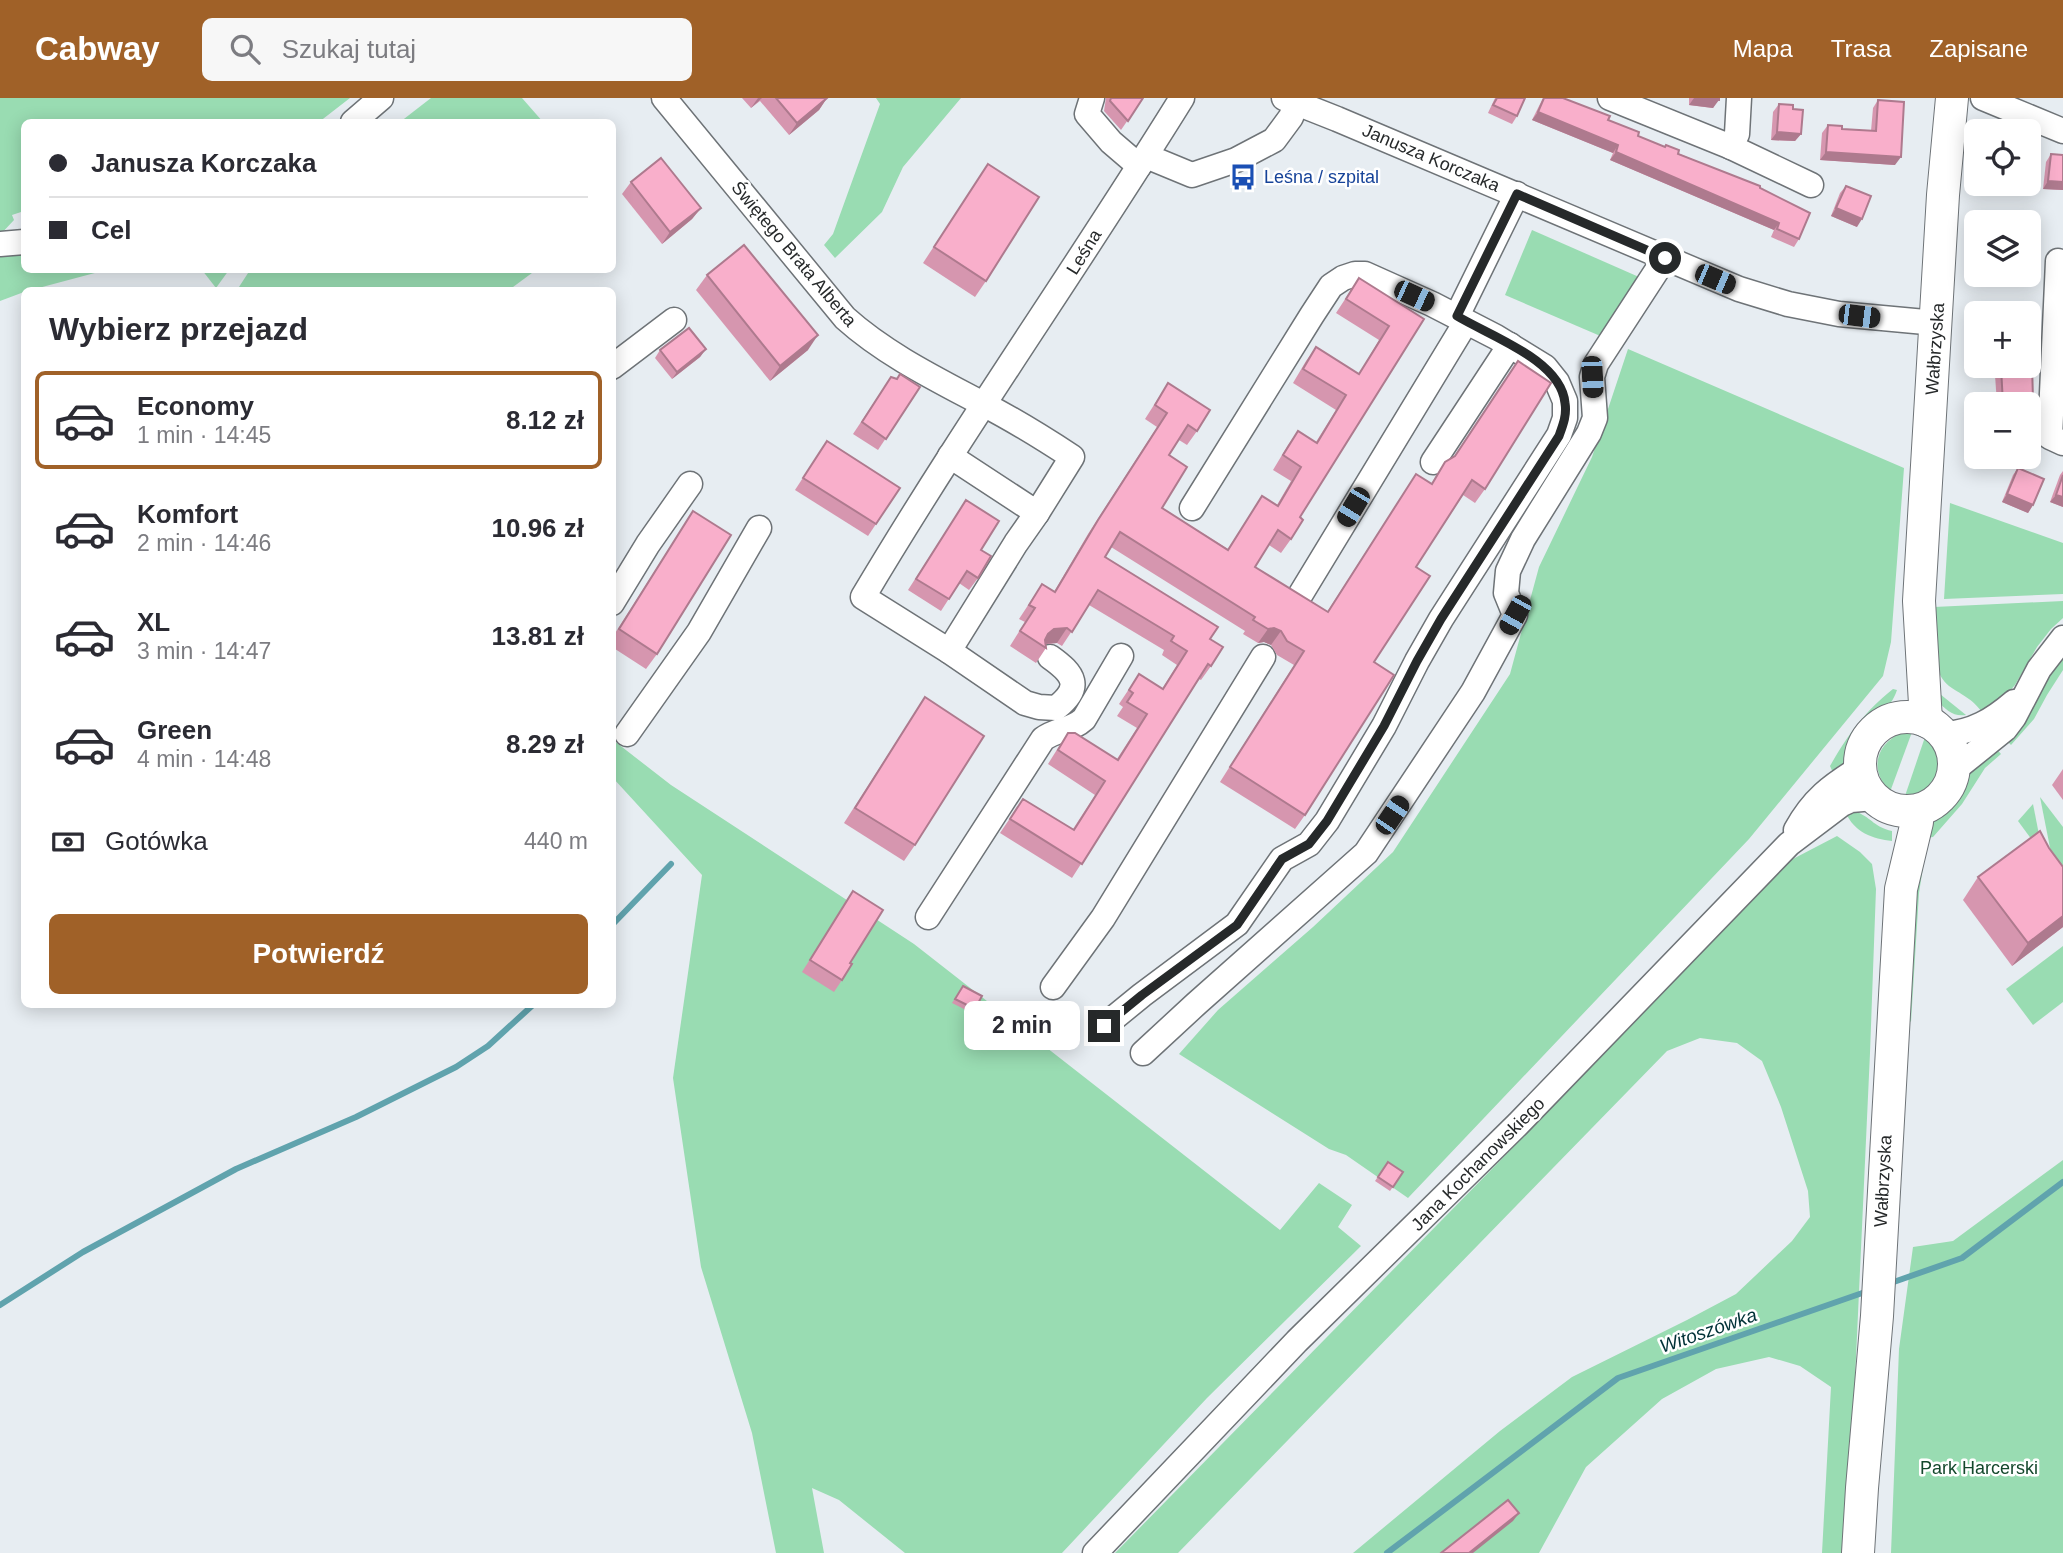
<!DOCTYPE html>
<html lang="pl">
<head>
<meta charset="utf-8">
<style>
	:root { --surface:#fff; --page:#f7f7f7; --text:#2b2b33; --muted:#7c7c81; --line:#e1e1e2; --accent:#a06128 }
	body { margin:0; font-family:Arial,sans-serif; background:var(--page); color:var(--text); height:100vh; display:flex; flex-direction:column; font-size:26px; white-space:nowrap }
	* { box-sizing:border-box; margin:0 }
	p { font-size:23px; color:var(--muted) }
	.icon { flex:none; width:38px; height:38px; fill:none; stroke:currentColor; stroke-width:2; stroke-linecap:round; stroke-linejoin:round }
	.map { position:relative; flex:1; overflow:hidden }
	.side { position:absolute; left:21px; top:189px; width:595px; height:721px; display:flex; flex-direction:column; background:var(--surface); border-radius:10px; box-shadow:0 4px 18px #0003 }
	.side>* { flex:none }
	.hud { position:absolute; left:21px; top:21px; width:595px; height:154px; border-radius:10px; box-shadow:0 4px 18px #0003; display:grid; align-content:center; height:154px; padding:0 28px; background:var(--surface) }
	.controls { position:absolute; left:1964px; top:21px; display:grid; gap:14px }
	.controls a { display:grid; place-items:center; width:77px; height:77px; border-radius:10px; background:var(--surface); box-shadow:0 4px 18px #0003; font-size:35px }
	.end { position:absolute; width:32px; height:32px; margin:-16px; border:9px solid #26292a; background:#fff; box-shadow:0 0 0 4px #fff }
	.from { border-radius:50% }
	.bubble { position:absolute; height:49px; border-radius:10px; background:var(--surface); box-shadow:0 4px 18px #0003; font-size:23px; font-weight:700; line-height:49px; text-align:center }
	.car { position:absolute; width:21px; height:42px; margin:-21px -10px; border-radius:9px; box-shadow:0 0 5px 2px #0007; background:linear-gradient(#222 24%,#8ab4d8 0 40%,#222 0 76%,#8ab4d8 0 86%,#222 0) }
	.hud b { display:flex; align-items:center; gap:24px; height:66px; font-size:26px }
	.hud b+b { border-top:2px solid var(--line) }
	.hud i { width:18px; height:18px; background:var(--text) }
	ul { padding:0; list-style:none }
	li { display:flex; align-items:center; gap:21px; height:98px; margin:0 14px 10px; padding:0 14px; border:4px solid transparent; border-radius:10px }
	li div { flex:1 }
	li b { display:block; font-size:26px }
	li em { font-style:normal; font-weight:700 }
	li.selected { border-color:var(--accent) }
	li>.icon { width:63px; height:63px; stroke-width:1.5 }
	h2 { padding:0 28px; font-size:32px; line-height:84px }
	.pay { display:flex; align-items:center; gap:18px; height:77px; padding:0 28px; font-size:26px }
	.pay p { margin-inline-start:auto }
	.button { display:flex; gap:14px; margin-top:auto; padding:14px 28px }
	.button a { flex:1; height:80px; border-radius:10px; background:var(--accent); color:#fff; font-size:28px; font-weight:700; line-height:80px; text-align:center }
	header { display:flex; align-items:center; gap:42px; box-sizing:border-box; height:98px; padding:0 35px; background:var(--accent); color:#fff }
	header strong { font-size:33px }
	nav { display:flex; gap:38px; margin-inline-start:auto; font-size:24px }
	.search { width:490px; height:63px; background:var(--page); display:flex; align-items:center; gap:18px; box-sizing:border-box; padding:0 24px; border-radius:10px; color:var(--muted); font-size:26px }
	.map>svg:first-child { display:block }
	.green { fill:#99dcb2 }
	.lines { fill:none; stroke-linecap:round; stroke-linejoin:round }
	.stream { stroke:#60a3ad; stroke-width:6 }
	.minor-casing { stroke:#6e7377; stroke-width:27 }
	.major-casing { stroke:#6e7377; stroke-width:34 }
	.minor { stroke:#fff; stroke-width:24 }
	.major { stroke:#fff; stroke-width:32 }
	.wall { fill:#d696af }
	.shaded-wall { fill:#ae7a8e }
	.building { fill:#f9afcb; stroke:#ae7a8e; stroke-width:2 }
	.route { stroke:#26292a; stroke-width:9 }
	.labels { text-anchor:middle; stroke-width:5; stroke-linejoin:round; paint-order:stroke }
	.street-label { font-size:18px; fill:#26292a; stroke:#fff }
	.transit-label { font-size:18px; fill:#164399; stroke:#fff; text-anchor:start }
	.park-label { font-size:18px; fill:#14482c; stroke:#fff }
	.water-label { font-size:19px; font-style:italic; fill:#013137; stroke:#fff }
</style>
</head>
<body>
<header>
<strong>Cabway</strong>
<div class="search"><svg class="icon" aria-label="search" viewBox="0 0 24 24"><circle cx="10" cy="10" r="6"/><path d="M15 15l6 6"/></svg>Szukaj tutaj</div>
<nav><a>Mapa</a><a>Trasa</a><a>Zapisane</a></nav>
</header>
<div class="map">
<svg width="2063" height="1455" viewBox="0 0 2063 1455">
	<rect width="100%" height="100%" fill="#e7edf2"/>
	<g class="green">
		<path d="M0 0H350L319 24H24V113L12 117 14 122 0 137Z"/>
		<path d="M431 0H522L543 24H400Z"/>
		<path d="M876 0H961L903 69 882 114 835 160 824 147 833 136 880 6Z"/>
		<path d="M1532 132 1639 179 1605 240 1505 197Z"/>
		<path d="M24 153V172H106L31 192H24V194L0 203V157Z"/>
		<path d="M202 172H229L216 190Z"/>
		<path d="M250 172H536L509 192H237Z"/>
		<path d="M1628 251 1904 370 1891 544 1883 578 1749 741 1408 1100 1346 1057 1329 1051 1179 956 1218 912 1313 829 1393 754 1510 576 1539 469 1592 359Z"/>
		<path d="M1950 405 2063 445V496L1944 501Z"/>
		<path d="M2063 503V520L2051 531 2037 549 2015 587 2001 603 1983 615C1970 599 1965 599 1949 588 1929 573 1935 532 1934 509Z"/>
		<path d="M2063 557V572L2047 597 2034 621 2011 647 2003 639Z"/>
		<path d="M1893 591 1897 592C1890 613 1877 615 1865 631 1852 649 1853 662 1834 677L1830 668C1848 637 1864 614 1893 591Z"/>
		<path d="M1940 596 1966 617C1953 619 1946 612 1937 602Z"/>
		<path d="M1903 634H1912L1890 694C1869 672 1875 646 1903 634Z"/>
		<path d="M1925 639C1942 649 1949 675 1933 690 1926 696 1914 698 1905 698Z"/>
		<path d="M613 642 671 687 914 846 1280 1132 1319 1085 1352 1107 1338 1129 1361 1148 1207 1300 1062 1455H905L839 1402 812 1390 824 1455H776L752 1335 701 1169 673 980 702 777 613 680Z"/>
		<path d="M1993 647 2001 656 1985 670 1962 706 1933 739 1920 741 1932 720 1956 697 1966 673Z"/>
		<path d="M2040 699 2063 729V782L2054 770Z"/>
		<path d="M2033 706 2043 757 2018 723Z"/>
		<path d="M1857 714C1873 721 1874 729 1892 733V743C1873 741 1854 734 1846 715Z"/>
		<path d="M1837 738 1860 754 1872 766 1876 791 1870 955 1847 1455H1822L1831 1289 1800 1268 1769 1259 1716 1271 1662 1301 1586 1369 1539 1455H1353L1500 1333 1572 1279 1687 1222 1736 1196 1792 1143 1810 1119 1808 1093 1781 1009 1762 963 1737 945 1700 940 1667 953 1178 1455H1115L1490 1073 1791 762Z"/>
		<path d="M1915 763H1924L1919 795 1911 924 1905 918Z"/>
		<path d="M2063 848V904L2033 927 2006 891Z"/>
		<path d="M2063 1062V1455H1891L1899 1251 1913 1149 1953 1143Z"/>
	</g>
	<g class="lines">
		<g class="stream">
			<path d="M612 827 671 766"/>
			<path d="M1888 1186 1962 1160 2063 1084"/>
			<path d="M0 1207 83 1154 236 1071 356 1019 456 969 488 948 534 906"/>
			<path d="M1387 1455 1618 1280 1868 1193"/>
		</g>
		<g class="minor-casing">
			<g id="minor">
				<path d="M664 0 845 220C885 256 936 281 983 306 1014 322 1043 340 1072 359L1037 415 950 358"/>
				<path d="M1092 0 1087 16 1111 44 1139 68"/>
				<path d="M1284 0 1337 21 1739 191 1788 206 1839 216 1936 225"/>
				<path d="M1610 0 1731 49 1811 87"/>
				<path d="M1983 0 2063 33"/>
				<path d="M353 24 381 0"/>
				<path d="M1731 49 1737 36 1739 0"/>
				<path d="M1146 58 1192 77 1236 62 1274 42 1291 19 1296 5"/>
				<path d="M0 146 24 144"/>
				<path d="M2063 165 2058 163 2050 339 2063 345"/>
				<path d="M1457 218 1517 96"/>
				<path d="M612 269 674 222"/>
				<path d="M1433 364 1510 247"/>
				<path d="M1299 499 1466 224"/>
				<path d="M612 505 648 446 690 386"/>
				<path d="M949 553 1016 445 1037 415"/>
				<path d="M1050 559C1074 576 1083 589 1056 610L1039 609 1025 605 949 553 863 499C964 329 1078 168 1182 0"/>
				<path d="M627 636 699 534 759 430"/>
				<path d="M1944 636C1972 635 1993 622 2014 604"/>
				<path d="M1954 672 2005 631 2014 619 2039 571 2063 540"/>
				<path d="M1796 732C1813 701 1831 688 1860 670"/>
				<path d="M928 819 1043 641C1056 631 1071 633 1084 621L1121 558"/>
				<path d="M1053 889 1103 820 1263 559"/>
				<path d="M1104 928 1142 897 1237 826 1282 761 1309 746 1327 723 1384 628 1417 563 1441 521 1559 337 1565 320V303L1557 284 1545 269 1496 239 1432 206 1365 176H1355L1343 180 1331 188 1312 217 1192 410"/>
				<path d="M1143 955 1196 906 1366 755 1473 594 1515 517 1506 495 1508 473 1523 441 1589 335 1595 320 1592 279 1596 266 1665 160"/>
				<path d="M1095 1455 1297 1243 1518 1026 1789 746 1842 706 1851 702 1874 700"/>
			</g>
		</g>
		<g class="major-casing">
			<g id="major">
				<circle cx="1907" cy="666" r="47"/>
				<path d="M1926 623 1919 503 1943 97 1952 0"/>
				<path d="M1858 1455 1862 1390 1877 1218 1901 791 1917 724V713"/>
			</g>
		</g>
		<use href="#minor" class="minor"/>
		<use href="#major" class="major"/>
	</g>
	<g class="wall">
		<path d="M742 0H827L819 12 789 37 760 3 751 10Z"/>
		<path d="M1106 0H1143L1121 32 1104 13Z"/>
		<path d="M1495 0H1525L1517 18 1512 26 1488 15Z"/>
		<path d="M1543 0H1563L1608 22 1638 38 1760 90 1799 141 1794 149 1771 139 1774 132 1610 62 1613 55 1532 22Z"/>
		<path d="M1689 0H1719L1713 10 1689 7Z"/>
		<path d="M1878 2 1895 67 1820 62 1822 35 1828 27 1842 31 1871 33 1873 10Z"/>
		<path d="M1779 6 1793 11 1801 36 1795 43 1771 42 1773 14Z"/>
		<path d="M2051 56 2063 57V92L2043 91 2046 64Z"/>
		<path d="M988 66 986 183 975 199 923 165Z"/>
		<path d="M631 84 701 110 692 121 662 146 622 96Z"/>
		<path d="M1846 88 1857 129 1831 118 1840 95Z"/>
		<path d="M707 177 808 252 770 283 696 192Z"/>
		<path d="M1359 180 1424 221 1300 419 1291 441 1281 455 1269 447 1255 469 1327 514 1416 376 1431 386 1445 364 1485 391 1475 405 1463 397 1416 469 1305 717 1295 731 1220 684 1294 567 1277 557 1271 547 1264 544 1258 545 1243 536 1245 533 1111 449 1105 459 1210 541 1211 568 1201 582 1199 581 1072 780 1000 735 1023 701 1073 731 1095 697 1048 666 1058 650 1068 635 1117 661 1137 630 1117 618 1123 609 1119 606 1139 576 1162 591 1177 567 1162 557 1164 552 1089 507 1062 548 1057 545 1046 546V550L1036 565 1010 548 1025 524 1019 521 1042 486 1054 494 1088 436 1157 329 1145 321 1168 285 1197 333 1187 347 1179 342 1169 357 1162 410 1228 451 1262 398 1277 407 1291 383 1273 372 1288 347 1298 333 1316 344 1336 312 1293 285 1306 263 1316 249 1359 276 1379 242 1336 215Z"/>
		<path d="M1976 227V247H1975L1973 230Z"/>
		<path d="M706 251 700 259 672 281 655 260 660 252Z"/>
		<path d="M2001 269 2028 306H1997L1995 277Z"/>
		<path d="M891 279 920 289 878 352 853 336Z"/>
		<path d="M827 343 900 390 868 438 795 392Z"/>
		<path d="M2018 370 2033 407 2028 415 2002 404 2013 377Z"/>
		<path d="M2063 373V409L2050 404 2060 377Z"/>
		<path d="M966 402 978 480 969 492 959 485 941 513 908 492Z"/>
		<path d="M693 413 657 556 646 571 612 549V540Z"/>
		<path d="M925 599 915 747 904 763 844 725Z"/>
		<path d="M2063 671V702L2052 687Z"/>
		<path d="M2063 769V829L2012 868 1963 802 1978 779Z"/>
		<path d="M853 793 850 865 842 882 834 894 802 874Z"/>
		<path d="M963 888 982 898 972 915 952 905Z"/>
		<path d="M1388 1064 1403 1074 1390 1093 1375 1083Z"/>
	</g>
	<g class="shaded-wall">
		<path d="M758 0H762L751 10Z"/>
		<path d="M827 0 819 12 789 37 797 25Z"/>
		<path d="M1694 0H1699L1719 2 1713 10 1689 7Z"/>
		<path d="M1538 14 1618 47 1613 55 1532 22Z"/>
		<path d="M1777 34 1801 36 1795 43 1771 42Z"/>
		<path d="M1616 54 1779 125 1774 132 1610 62Z"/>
		<path d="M1826 54 1901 59 1895 67 1820 62Z"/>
		<path d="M2048 83 2063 84V92L2043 91Z"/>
		<path d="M701 110 692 121 662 146 670 134Z"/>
		<path d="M1836 110 1862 121 1857 129 1831 118Z"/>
		<path d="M1978 177H2005L2004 178Z"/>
		<path d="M818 237 808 252 770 283 780 268Z"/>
		<path d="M706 251 700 259 672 281 677 274Z"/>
		<path d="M2033 301 2028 308V306H2017L2020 302Z"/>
		<path d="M2007 396 2033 407 2028 415 2002 404Z"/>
		<path d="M2056 397 2063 399V409L2050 404Z"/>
		<path d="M1067 530 1057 545 1044 546 1048 536 1054 531Z"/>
		<path d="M1274 530 1281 533 1271 547 1264 544 1258 545 1268 531Z"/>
		<path d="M2063 818V829L2012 868 2028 845Z"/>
		<path d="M1519 1415 1513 1423 1473 1455H1469Z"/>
	</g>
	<g class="building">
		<path d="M776 0H827L797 25Z"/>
		<path d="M1111 0H1143L1128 23 1110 3Z"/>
		<path d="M1497 0H1525L1517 18 1493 7Z"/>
		<path d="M1544 0H1563L1610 18 1608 22 1639 34 1638 38 1665 49 1666 47 1679 52 1678 56 1760 88V90L1810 115 1799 141 1777 131 1779 125 1616 54 1618 47 1538 14Z"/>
		<path d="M1699 0H1719V2Z"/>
		<path d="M1878 2 1904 4 1901 59 1826 54 1828 27 1842 28V31L1876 33Z"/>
		<path d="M1779 6 1793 7V11L1803 12 1801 36 1777 34Z"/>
		<path d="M2051 56 2063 57V84L2048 83Z"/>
		<path d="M661 60 701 110 670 134 631 84Z"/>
		<path d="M988 66 1039 99 986 183 934 149Z"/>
		<path d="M1846 88 1871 98 1862 121 1836 110Z"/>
		<path d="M744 147 818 237 780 268 707 177Z"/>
		<path d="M1359 180 1424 221 1300 419 1303 422 1291 441 1278 432 1255 469 1328 514 1416 376 1432 386 1445 364 1455 358 1518 263 1551 285 1485 391 1472 382 1416 469 1430 478 1374 564 1394 577 1305 717 1230 669 1304 553 1287 543 1281 533 1274 530 1268 531 1253 522 1255 519 1120 434 1105 459 1218 529 1210 541 1223 549 1211 568 1208 566 1082 766 1010 721 1023 701 1074 732 1105 683 1058 652 1068 635H1075L1118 662 1147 616 1127 604 1133 595 1129 592 1139 576 1163 591 1187 553 1171 543 1174 538 1098 492 1072 534 1067 530 1054 531 1048 536 1045 542 1046 550 1020 533 1035 510 1029 507 1042 486 1055 494 1098 422 1167 315 1155 307 1168 285 1210 312 1197 333 1188 327 1169 357 1187 369 1162 410 1228 452 1262 398 1278 408 1301 369 1283 357 1298 333 1317 345 1346 297 1303 271 1316 249 1359 276 1389 228 1346 201Z"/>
		<path d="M689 230 706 251 677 274 660 252Z"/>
		<path d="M2032 267 2033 301 2020 302 2021 306H2003L2001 269Z"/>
		<path d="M900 276 920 289 886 341 862 324 891 279 897 281Z"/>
		<path d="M827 343 900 390 876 426 803 380Z"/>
		<path d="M2018 370 2044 381 2033 407 2007 396Z"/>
		<path d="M2063 377V399L2056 397Z"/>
		<path d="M966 402 999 423 981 452 991 458 978 480 967 473 949 501 916 481Z"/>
		<path d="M693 413 731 437 657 556 619 531Z"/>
		<path d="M925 599 984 638 915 747 855 710Z"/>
		<path d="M2040 733 2049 750 2063 769V818L2028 845 1978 779Z"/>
		<path d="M853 793 883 812 850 865 852 866 842 882 810 862Z"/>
		<path d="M963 888 982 898 975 911 955 901Z"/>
		<path d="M1388 1064 1403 1074 1393 1089 1378 1079Z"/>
		<path d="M1508 1402 1519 1415 1469 1455H1441Z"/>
	</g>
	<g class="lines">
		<path class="route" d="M1104 928 1142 897 1237 827 1282 761 1309 746 1327 723 1384 628 1417 563 1441 521 1559 338C1563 327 1567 317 1565 305 1561 262 1490 238 1457 218L1517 96 1665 160"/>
	</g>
	<defs>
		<g id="bus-bare" transform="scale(2.1)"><path d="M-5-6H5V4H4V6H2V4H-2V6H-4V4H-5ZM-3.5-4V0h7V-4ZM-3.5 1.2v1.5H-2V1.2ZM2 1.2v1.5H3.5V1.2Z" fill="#1a4fb4" stroke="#fff" stroke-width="2.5" paint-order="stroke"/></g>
	</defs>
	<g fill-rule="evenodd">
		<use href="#bus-bare" x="1243" y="79"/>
	</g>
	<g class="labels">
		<g class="street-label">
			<text transform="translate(1431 60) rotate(23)" y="6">Janusza Korczaka</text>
			<text transform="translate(1084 154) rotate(-58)" y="6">Leśna</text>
			<text transform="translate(794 156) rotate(50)" y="6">Świętego Brata Alberta</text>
			<text transform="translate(1935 251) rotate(-86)" y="6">Wałbrzyska</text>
			<text transform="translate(1478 1066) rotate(-45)" y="6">Jana Kochanowskiego</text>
			<text transform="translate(1883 1083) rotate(-87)" y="6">Wałbrzyska</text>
		</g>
		<g class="transit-label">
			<text x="1264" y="85">Leśna / szpital</text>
		</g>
		<g class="park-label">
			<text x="1979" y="1376">Park Harcerski</text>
		</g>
		<g class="water-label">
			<text transform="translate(1708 1232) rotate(-19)" y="7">Witoszówka</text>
		</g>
	</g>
</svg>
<div class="controls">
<a><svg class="icon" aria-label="locate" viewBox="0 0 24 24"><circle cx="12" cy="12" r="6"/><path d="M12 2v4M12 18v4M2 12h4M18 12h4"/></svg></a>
<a><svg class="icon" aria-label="layers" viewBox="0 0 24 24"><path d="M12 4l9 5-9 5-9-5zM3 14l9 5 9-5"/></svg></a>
<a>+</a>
<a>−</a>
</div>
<i class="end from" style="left:1665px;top:160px"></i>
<i class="end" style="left:1104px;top:928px"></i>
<div class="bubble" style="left:964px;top:903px;width:116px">2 min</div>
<i class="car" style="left:1715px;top:181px;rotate:113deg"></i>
<i class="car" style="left:1414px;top:198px;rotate:115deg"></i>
<i class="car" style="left:1859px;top:218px;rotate:97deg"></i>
<i class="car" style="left:1592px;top:279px;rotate:177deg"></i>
<i class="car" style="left:1353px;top:409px;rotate:211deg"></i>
<i class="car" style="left:1515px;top:517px;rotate:209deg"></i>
<i class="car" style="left:1392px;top:717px;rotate:34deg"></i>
<div class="hud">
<b><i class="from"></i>Janusza Korczaka</b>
<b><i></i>Cel</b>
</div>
<section class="side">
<h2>Wybierz przejazd</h2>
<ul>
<li class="selected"><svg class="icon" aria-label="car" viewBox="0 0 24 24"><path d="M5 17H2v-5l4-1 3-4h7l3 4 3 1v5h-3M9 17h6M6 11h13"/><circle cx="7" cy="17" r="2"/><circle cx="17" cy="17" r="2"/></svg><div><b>Economy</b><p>1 min · 14:45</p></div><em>8.12 zł</em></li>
<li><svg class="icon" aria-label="car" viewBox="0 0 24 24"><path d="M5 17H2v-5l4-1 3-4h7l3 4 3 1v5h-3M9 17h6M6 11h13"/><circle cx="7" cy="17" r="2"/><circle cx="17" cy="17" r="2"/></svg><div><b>Komfort</b><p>2 min · 14:46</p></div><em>10.96 zł</em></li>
<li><svg class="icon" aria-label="car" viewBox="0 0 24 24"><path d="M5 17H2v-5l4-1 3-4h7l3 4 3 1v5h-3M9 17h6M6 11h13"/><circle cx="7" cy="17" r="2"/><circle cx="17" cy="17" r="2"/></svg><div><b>XL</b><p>3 min · 14:47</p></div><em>13.81 zł</em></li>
<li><svg class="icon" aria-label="car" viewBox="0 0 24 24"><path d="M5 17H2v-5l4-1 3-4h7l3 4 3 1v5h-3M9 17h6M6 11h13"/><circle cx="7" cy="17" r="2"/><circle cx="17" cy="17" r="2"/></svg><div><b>Green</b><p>4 min · 14:48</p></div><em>8.29 zł</em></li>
</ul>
<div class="pay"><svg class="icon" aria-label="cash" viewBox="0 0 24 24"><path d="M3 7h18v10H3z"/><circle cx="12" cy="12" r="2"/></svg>Gotówka<p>440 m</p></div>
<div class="button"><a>Potwierdź</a></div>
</section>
</div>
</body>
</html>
